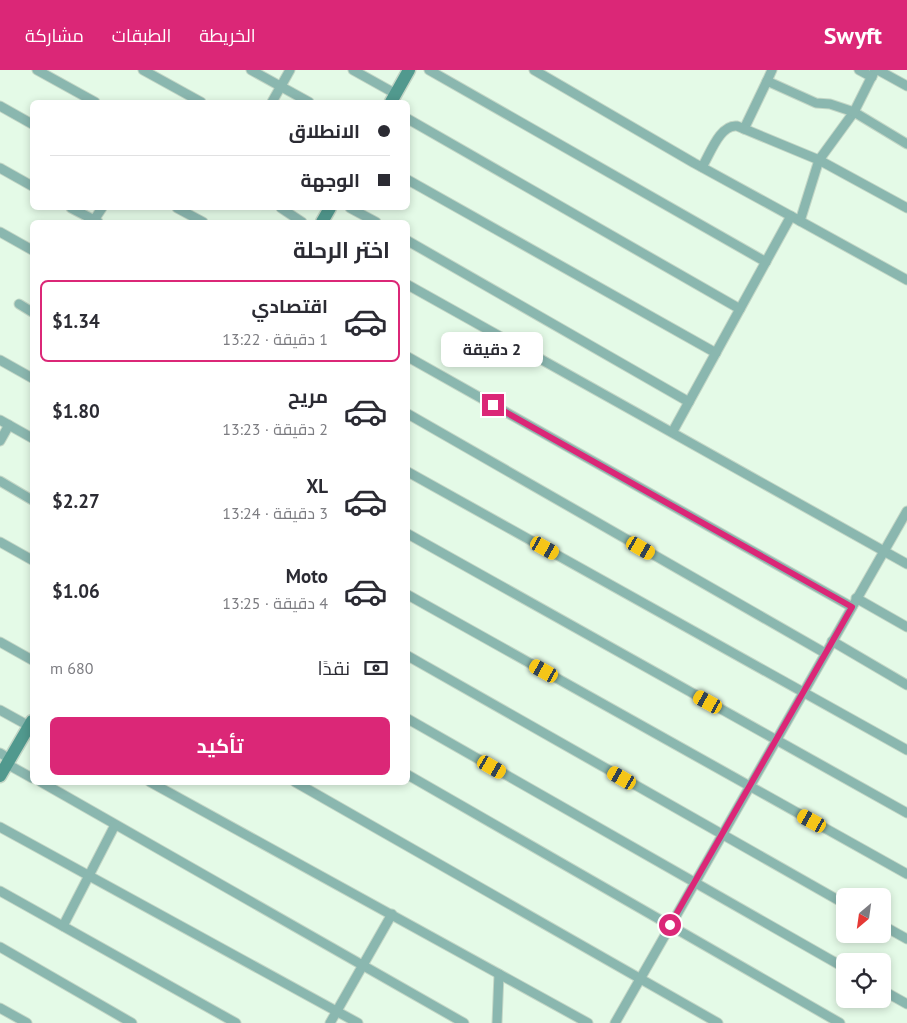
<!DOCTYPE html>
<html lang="ar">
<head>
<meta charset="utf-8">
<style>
	:root { --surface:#fff; --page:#f7f7f7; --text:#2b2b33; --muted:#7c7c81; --line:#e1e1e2; --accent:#db2777 }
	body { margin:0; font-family:"PT Sans",Cairo,sans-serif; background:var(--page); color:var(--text); direction:rtl; height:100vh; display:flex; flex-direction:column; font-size:19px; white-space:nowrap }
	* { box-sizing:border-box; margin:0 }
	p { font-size:16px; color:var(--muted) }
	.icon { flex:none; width:28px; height:28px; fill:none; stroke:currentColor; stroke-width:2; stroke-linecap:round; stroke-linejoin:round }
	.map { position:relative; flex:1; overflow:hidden; direction:ltr }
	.sheet { position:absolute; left:30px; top:150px; width:380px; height:565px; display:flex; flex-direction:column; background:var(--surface); border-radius:8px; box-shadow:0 2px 8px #0003; direction:rtl }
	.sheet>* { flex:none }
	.top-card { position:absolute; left:30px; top:30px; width:380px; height:110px; border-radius:8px; box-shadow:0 2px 8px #0003; direction:rtl; display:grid; align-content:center; height:110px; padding:0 20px; background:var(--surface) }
	.needle { width:32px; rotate:209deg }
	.controls { position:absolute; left:836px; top:818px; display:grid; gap:10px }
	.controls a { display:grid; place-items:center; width:55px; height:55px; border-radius:8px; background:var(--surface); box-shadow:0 2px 8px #0003; font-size:25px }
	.end { position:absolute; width:22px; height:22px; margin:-11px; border:6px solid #db2777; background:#fff; box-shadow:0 0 0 2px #fff }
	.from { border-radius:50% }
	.bubble { position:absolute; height:35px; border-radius:8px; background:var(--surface); box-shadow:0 2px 8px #0003; font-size:16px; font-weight:700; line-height:35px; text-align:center; direction:rtl }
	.car { position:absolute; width:15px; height:30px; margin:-15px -8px; border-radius:6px; box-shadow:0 0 4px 1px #0007; background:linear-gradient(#f5c518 24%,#345 0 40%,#f5c518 0 76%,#345 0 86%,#f5c518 0) }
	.top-card b { display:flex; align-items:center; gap:18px; height:48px; font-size:19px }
	.top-card b+b { border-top:1px solid var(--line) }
	.top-card i { width:12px; height:12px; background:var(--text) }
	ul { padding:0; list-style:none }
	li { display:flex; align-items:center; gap:15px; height:82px; margin:0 10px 8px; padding:0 10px; border:2px solid transparent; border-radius:8px }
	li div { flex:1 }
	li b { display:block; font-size:19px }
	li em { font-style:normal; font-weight:700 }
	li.active { border-color:var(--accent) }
	li>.icon { width:45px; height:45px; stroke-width:1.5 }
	h2 { padding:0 20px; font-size:22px; line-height:60px }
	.pay { display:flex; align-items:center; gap:12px; height:55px; padding:0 20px; font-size:19px }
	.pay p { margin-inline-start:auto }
	.button { display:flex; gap:10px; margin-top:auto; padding:10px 20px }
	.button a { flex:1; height:58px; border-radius:8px; background:var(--accent); color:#fff; font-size:20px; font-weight:700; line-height:58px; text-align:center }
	header { display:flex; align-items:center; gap:30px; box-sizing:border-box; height:70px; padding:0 25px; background:var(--accent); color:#fff }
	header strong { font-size:24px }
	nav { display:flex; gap:28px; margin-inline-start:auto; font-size:18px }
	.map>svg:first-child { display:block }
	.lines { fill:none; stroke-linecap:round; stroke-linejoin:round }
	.street-casing { stroke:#c3d6c6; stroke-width:11 }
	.secondary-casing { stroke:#c3d6c6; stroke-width:15 }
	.street { stroke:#8ab7af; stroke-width:9 }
	.secondary { stroke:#51998e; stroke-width:12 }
	.route { stroke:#db2777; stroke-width:6 }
</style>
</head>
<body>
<header>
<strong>Swyft</strong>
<nav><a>الخريطة</a><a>الطبقات</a><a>مشاركة</a></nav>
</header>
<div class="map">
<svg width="907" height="953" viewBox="0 0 907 953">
	<rect width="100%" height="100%" fill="#e4fae7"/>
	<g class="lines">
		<g class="street-casing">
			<g id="street">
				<path d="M37 0 95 32"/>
				<path d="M143 0 201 32"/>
				<path d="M251 0 309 32"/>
				<path d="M353 0 396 24"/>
				<path d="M429 0 766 192"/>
				<path d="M534 0 694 93 800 151 819 90 854 42 907 74"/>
				<path d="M772 0 767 11 816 33 830 34 854 42 875 0"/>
				<path d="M859 0 872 7"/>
				<path d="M878 0 907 16"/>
				<path d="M272 32 290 0"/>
				<path d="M0 36 32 54"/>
				<path d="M408 49 740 239"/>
				<path d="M744 59 767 11"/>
				<path d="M702 97C710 84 720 54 737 56L819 90 907 138"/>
				<path d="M0 98 32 116"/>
				<path d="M408 110 716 283"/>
				<path d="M71 138 98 152"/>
				<path d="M177 138 203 152"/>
				<path d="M281 138 302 152"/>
				<path d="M350 138 376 152"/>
				<path d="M94 150 102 138"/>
				<path d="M800 151 907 210"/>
				<path d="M0 162 32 180"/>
				<path d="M408 171 689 332"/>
				<path d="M408 215 907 494"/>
				<path d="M19 234 32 242"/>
				<path d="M408 287 852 537"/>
				<path d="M0 290 32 308"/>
				<path d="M408 344 825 583"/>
				<path d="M0 350 32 368"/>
				<path d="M673 361 791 146"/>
				<path d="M0 371 9 355"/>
				<path d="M408 402 907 680"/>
				<path d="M0 411 32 430"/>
				<path d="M408 464 907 743"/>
				<path d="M0 472 32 490"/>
				<path d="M408 525 907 804"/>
				<path d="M856 528 907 557"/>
				<path d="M832 571 907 615"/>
				<path d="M0 572 32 590"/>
				<path d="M408 586 845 834"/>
				<path d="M0 640 29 656"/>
				<path d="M408 649 845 898"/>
				<path d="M0 683 10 689"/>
				<path d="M7 694 32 708"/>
				<path d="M408 705 840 953"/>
				<path d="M41 712 464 953"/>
				<path d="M150 712 588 953"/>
				<path d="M295 712 718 953"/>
				<path d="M0 757 358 953"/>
				<path d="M0 821 236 953"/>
				<path d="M882 855 907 869"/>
				<path d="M63 856 115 755"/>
				<path d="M0 877 132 953"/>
				<path d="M882 920 907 934"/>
				<path d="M0 938 27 953"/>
				<path d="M330 953 392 844"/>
				<path d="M497 953 499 904"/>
				<path d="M615 953 907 441"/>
			</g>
		</g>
		<g class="secondary-casing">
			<g id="secondary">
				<path d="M391 32 409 0"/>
				<path d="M322 152 330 138"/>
				<path d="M0 706 32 651"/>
			</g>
		</g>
		<use href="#street" class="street"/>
		<use href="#secondary" class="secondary"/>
	</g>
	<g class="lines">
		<path class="route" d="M493 335 852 537 670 855"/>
	</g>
</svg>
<div class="controls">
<a><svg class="needle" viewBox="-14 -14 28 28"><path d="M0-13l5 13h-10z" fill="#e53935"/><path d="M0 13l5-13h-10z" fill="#7c7c81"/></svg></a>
<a><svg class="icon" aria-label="locate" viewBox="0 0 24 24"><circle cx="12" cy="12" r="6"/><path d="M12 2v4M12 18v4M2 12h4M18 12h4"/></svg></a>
</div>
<i class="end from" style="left:670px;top:855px"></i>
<i class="end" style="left:493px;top:335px"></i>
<div class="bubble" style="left:441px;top:262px;width:102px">2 دقيقة</div>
<i class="car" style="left:545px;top:478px;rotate:119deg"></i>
<i class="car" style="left:641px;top:478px;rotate:120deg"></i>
<i class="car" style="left:544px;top:601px;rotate:299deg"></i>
<i class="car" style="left:708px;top:632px;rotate:299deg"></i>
<i class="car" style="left:492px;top:697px;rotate:120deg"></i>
<i class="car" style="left:622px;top:708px;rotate:300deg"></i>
<i class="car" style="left:812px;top:751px;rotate:299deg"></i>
<div class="top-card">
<b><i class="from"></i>الانطلاق</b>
<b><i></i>الوجهة</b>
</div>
<section class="sheet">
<h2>اختر الرحلة</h2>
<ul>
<li class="active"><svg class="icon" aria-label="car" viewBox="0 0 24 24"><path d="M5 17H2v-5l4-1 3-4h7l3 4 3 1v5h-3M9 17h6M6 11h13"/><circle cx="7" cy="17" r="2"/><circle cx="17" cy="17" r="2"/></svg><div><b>اقتصادي</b><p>1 دقيقة · 13:22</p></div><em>$1.34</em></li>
<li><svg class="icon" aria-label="car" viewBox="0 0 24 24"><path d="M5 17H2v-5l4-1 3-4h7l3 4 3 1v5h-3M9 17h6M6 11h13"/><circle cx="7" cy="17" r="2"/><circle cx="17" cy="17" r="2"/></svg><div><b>مريح</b><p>2 دقيقة · 13:23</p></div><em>$1.80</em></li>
<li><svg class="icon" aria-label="car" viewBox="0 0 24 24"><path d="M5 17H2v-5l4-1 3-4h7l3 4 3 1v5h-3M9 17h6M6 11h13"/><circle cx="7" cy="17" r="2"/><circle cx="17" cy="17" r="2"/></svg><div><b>XL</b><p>3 دقيقة · 13:24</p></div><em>$2.27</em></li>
<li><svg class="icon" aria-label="car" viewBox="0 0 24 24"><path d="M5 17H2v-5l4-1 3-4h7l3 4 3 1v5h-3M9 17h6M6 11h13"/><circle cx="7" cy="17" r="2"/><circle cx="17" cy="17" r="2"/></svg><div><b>Moto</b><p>4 دقيقة · 13:25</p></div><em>$1.06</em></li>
</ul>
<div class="pay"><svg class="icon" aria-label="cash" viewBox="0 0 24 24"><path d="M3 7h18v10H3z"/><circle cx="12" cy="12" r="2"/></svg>نقدًا<p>680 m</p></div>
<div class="button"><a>تأكيد</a></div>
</section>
</div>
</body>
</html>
